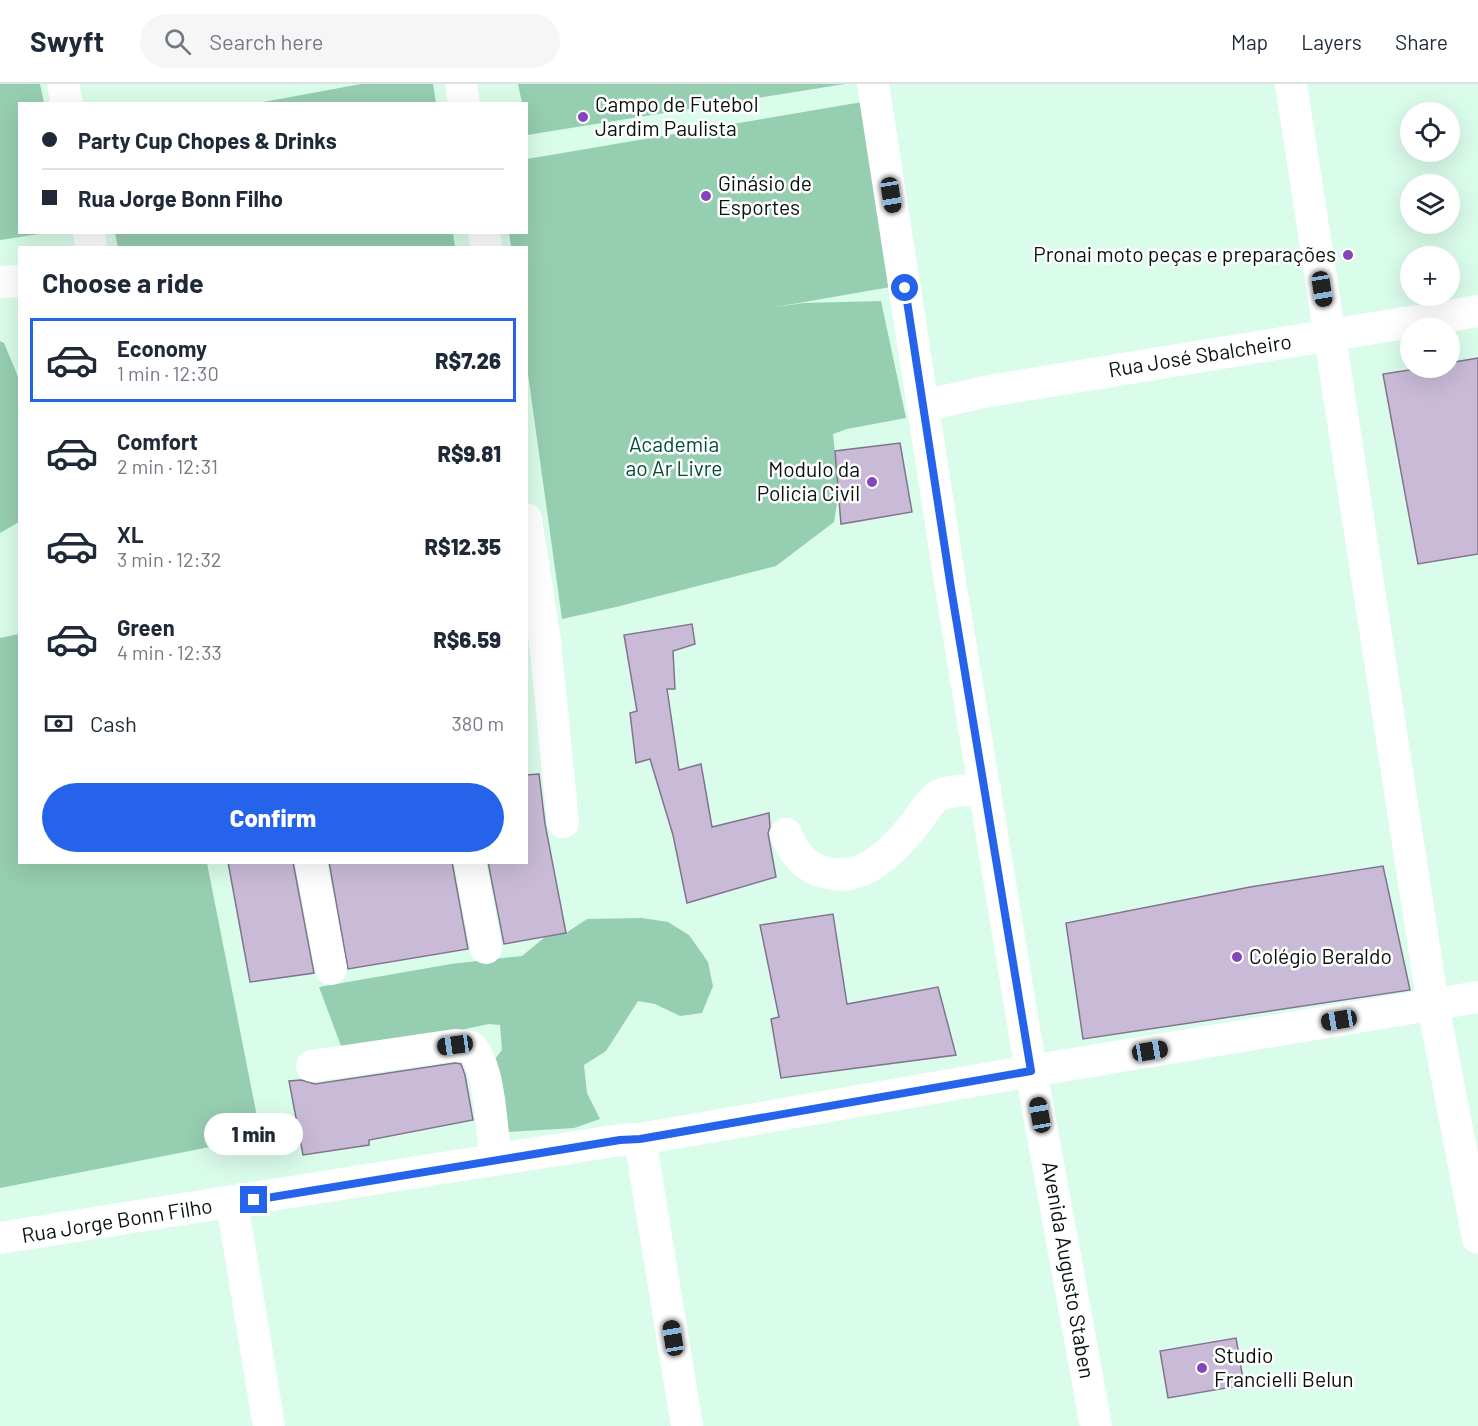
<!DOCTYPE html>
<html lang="en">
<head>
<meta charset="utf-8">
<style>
	:root { --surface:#fff; --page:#f6f6f7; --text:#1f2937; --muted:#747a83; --line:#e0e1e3; --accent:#2563eb }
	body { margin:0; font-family:Barlow,sans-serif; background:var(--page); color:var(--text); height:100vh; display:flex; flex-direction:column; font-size:22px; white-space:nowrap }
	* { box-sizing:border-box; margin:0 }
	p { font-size:20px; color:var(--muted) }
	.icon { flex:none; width:33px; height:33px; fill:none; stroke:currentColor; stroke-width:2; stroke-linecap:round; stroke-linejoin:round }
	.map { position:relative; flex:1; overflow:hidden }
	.sheet { position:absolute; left:18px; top:162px; width:510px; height:618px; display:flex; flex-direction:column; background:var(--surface); border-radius:0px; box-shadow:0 6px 24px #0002 }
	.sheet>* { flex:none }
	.hud { position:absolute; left:18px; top:18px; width:510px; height:132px; border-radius:0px; box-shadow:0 6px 24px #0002; display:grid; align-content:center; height:132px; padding:0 24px; background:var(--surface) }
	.tools { position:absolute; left:1400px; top:18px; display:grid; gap:12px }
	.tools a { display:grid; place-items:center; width:60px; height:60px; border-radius:50%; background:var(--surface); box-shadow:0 6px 24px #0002; font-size:30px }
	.end { position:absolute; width:27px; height:27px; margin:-14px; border:8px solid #2563eb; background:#fff; box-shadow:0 0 0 3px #fff }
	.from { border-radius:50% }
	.bubble { position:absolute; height:42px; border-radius:21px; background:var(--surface); box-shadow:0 6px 24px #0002; font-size:20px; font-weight:800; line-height:42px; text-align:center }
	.car { position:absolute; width:18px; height:36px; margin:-18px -9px; border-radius:8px; box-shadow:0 0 4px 2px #0007; background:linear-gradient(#222 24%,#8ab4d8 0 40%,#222 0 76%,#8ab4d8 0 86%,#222 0) }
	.hud b { display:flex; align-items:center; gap:21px; height:57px; font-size:22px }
	.hud b+b { border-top:2px solid var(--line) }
	.hud i { width:15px; height:15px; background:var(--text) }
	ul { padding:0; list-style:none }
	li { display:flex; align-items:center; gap:18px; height:84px; margin:0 12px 9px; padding:0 12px; border:3px solid transparent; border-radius:0px }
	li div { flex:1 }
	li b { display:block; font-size:22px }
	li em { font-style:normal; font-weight:800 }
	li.on { border-color:var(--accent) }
	li>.icon { width:54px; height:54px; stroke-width:1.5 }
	h2 { padding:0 24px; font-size:27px; line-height:72px }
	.pay { display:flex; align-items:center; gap:15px; height:66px; padding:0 24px; font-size:22px }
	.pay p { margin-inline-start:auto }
	.primary-button { display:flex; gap:12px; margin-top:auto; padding:12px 24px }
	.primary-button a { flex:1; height:69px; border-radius:36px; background:var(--accent); color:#fff; font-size:24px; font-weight:800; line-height:69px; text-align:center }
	header { display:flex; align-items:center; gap:36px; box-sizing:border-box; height:84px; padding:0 30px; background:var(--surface); border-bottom:2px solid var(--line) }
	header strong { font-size:28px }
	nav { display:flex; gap:33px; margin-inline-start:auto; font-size:21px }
	.search { width:420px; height:54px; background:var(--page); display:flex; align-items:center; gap:15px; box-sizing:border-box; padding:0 21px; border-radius:33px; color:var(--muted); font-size:22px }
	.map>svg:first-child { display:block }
	.green { fill:#96ceb1 }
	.building { fill:#c9bbd8; stroke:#81748e; stroke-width:1.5 }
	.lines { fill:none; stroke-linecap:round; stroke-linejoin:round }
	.minor { stroke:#fff; stroke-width:32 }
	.route { stroke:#2563eb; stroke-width:8 }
	.poi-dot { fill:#8544b9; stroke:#fff; stroke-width:2 }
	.labels { text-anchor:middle; stroke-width:5; stroke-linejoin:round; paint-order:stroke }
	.poi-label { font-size:21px; fill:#07120c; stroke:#fff; text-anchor:start }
	.street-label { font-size:21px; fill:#07120c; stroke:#fff }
	.park-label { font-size:21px; fill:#004d33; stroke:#fff }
</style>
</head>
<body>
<header>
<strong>Swyft</strong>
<div class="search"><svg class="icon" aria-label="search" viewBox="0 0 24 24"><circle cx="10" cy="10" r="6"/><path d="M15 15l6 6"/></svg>Search here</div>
<nav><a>Map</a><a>Layers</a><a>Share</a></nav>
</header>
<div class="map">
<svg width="1478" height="1342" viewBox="0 0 1478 1342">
	<rect width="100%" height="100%" fill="#dafcea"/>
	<g class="green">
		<path d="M0 0H40L44 19 20 20V148L46 149 0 156Z"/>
		<path d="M361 0H433L436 19H258Z"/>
		<path d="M518 0H845L527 51 526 20 522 19Z"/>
		<path d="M868 17 902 201 770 224 803 219 881 217 906 334 847 345 833 350 839 407 834 438 776 482 616 523 562 535 527 283 526 164 511 163 509 149 526 148 527 75Z"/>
		<path d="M453 149 455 163 118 164 115 149Z"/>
		<path d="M0 257 4 259 19 295V438L0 449Z"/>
		<path d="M19 550 20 778 207 779 261 1053 0 1104V554Z"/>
		<path d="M642 834 668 838 689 851 708 878 713 902 702 929 680 932 655 920 638 917 606 967 584 981 587 1009 600 1035 574 1044 506 1048 490 981 502 966 500 941 489 940 344 970 319 903 451 880 522 872 545 853 566 849 587 835Z"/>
	</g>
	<g class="building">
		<path d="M1478 274V470L1418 480 1383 290 1422 284H1449V279Z"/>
		<path d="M900 359 912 428 841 440 835 367Z"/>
		<path d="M692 540 695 560 673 567 675 605H667L679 686 701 680 712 743 769 729 770 743 768 749 776 793 687 819 673 751 650 675 636 679 630 629 637 627 624 551Z"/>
		<path d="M539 690 545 740 566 849 504 860 488 778H526V691Z"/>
		<path d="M228 778H293L314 889 250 898Z"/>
		<path d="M329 778H452L468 865 348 885Z"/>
		<path d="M1383 782 1410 906 1083 955 1066 839 1250 803Z"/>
		<path d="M833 830 847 920 938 903 956 971 781 994 771 935 779 933 760 841Z"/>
		<path d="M455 979 461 980 465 991 473 1036 369 1056V1061L303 1071 289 997 301 996 315 1000Z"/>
		<path d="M1236 1254 1244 1301 1168 1314 1160 1267Z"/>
	</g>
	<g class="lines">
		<g class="minor">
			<path d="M63 0 67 20"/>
			<path d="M461 0 464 20"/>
			<path d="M873 0 951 504 1031 987 1096 1342"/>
			<path d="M1291 0 1433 921 1478 1154"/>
			<path d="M89 148 91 164"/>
			<path d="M484 148 486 164"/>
			<path d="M0 198 20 197"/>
			<path d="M922 322 989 307 1478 227"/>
			<path d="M526 435 545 557 563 738"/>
			<path d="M786 750C794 770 805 784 827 789 864 798 893 767 915 740 921 732 927 721 935 714 946 705 971 707 985 705"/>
			<path d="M311 778 331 885"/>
			<path d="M470 778 486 864"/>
			<path d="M312 982 455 961 471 963C491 985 491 1046 496 1076"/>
			<path d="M640 1055 687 1342"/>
			<path d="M232 1119 269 1342"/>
			<path d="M0 1154 620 1056 640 1055 1031 987 1478 913"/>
		</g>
	</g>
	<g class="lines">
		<path class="route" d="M254 1116 620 1056 640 1055 1031 987 951 504 905 204"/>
	</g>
	<g class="poi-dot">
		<circle cx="583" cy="33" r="6"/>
		<circle cx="706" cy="112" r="6"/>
		<circle cx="1348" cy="171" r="6"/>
		<circle cx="872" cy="398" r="6"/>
		<circle cx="1237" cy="873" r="6"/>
		<circle cx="1202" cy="1284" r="6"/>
	</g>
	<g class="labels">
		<g class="poi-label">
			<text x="595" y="28">Campo de Futebol<tspan x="595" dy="24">Jardim Paulista</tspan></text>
			<text x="718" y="107">Ginásio de<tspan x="718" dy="24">Esportes</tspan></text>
			<text x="1336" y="178" text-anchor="end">Pronai moto peças e preparações</text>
			<text x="860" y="393" text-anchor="end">Modulo da<tspan x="860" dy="24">Policia Civil</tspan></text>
			<text x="1249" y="880">Colégio Beraldo</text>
			<text x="1214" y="1279">Studio<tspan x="1214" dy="24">Francielli Belun</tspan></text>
		</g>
		<g class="street-label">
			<text transform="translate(1200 272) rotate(-9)" y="7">Rua José Sbalcheiro</text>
			<text transform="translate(117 1137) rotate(-9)" y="7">Rua Jorge Bonn Filho</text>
			<text transform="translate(1068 1186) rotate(80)" y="7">Avenida Augusto Staben</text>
		</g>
		<g class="park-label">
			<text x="674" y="368">Academia<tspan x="674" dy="24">ao Ar Livre</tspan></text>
		</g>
	</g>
</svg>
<div class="tools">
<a><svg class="icon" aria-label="locate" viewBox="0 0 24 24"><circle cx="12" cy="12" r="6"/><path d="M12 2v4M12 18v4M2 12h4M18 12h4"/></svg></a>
<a><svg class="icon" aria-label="layers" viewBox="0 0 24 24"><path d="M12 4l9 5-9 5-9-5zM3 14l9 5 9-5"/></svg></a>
<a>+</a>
<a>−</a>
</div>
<i class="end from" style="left:905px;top:204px"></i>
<i class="end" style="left:254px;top:1116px"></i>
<div class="bubble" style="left:204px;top:1029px;width:99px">1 min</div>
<i class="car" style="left:891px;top:111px;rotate:171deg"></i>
<i class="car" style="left:1322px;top:205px;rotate:171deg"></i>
<i class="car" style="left:1339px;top:936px;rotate:261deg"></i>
<i class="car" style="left:455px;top:961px;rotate:262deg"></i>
<i class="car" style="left:1150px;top:967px;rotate:81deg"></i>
<i class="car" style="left:1040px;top:1031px;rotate:350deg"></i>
<i class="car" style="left:673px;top:1254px;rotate:351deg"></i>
<div class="hud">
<b><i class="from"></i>Party Cup Chopes &amp; Drinks</b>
<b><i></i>Rua Jorge Bonn Filho</b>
</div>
<section class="sheet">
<h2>Choose a ride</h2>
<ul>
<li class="on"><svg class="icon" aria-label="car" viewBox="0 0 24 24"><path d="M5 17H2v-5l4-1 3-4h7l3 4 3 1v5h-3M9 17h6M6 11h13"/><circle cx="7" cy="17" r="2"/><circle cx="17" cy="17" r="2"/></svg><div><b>Economy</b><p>1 min · 12:30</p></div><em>R$7.26</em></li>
<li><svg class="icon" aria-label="car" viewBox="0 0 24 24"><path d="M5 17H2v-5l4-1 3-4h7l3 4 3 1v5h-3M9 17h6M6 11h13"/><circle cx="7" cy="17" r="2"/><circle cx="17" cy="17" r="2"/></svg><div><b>Comfort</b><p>2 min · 12:31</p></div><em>R$9.81</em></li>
<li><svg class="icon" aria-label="car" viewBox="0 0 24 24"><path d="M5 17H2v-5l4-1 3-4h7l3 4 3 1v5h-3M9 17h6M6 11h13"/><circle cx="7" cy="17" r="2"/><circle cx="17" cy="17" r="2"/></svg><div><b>XL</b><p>3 min · 12:32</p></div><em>R$12.35</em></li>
<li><svg class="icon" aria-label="car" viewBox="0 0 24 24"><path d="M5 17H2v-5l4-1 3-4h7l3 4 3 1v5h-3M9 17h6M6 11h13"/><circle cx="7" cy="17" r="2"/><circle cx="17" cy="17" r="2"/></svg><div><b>Green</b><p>4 min · 12:33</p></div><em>R$6.59</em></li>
</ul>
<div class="pay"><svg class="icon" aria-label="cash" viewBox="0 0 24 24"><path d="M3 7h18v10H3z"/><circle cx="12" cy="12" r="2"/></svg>Cash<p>380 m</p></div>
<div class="primary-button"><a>Confirm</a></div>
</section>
</div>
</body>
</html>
